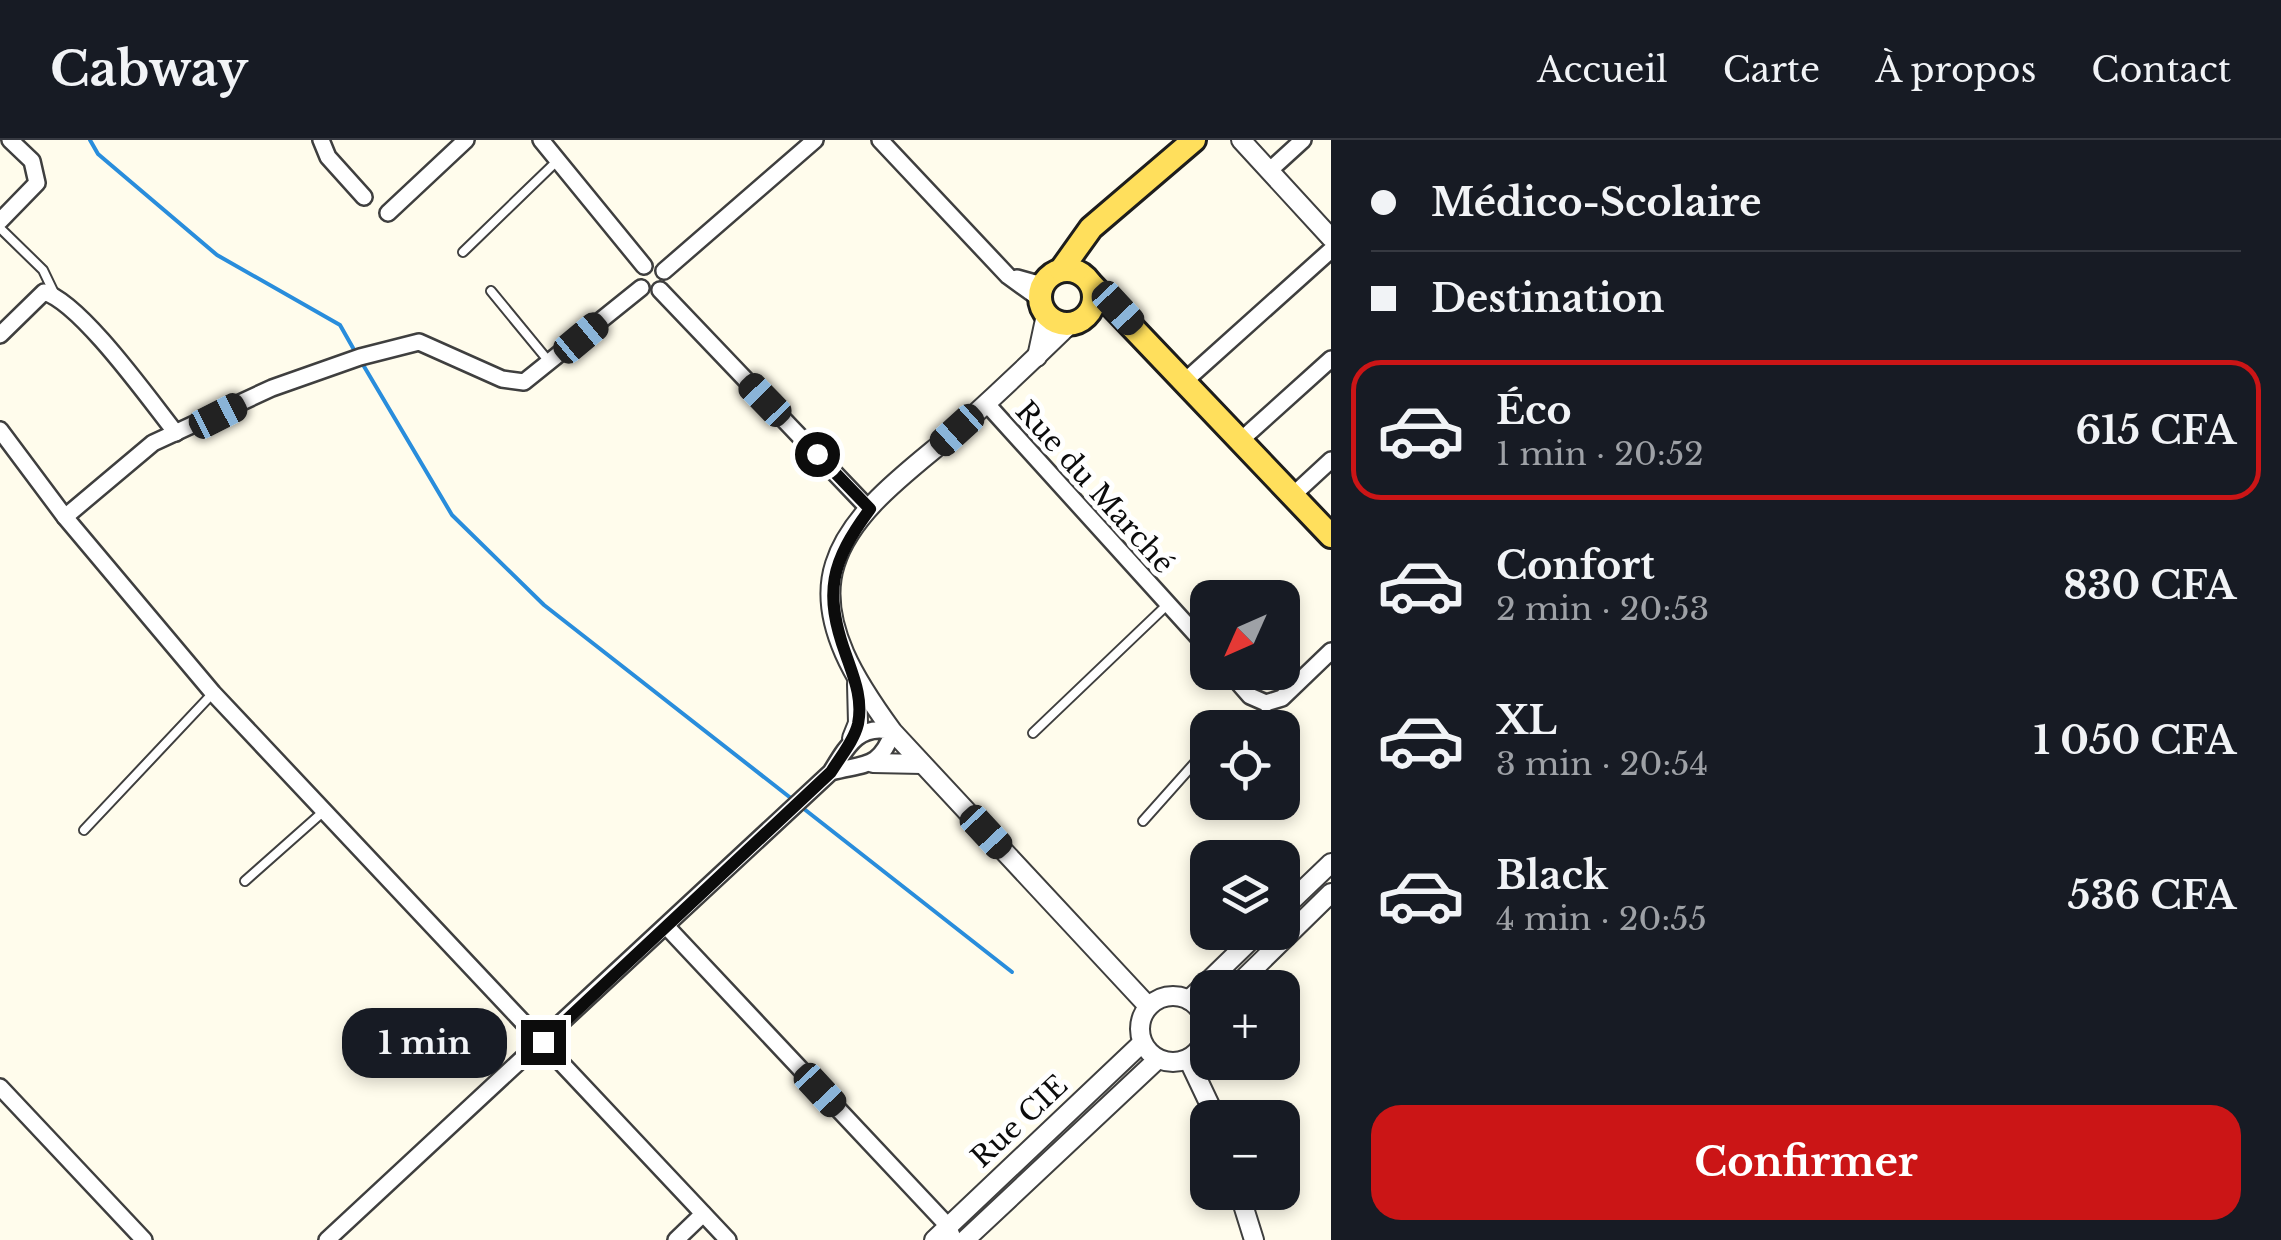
<!DOCTYPE html>
<html lang="fr">
<head>
<meta charset="utf-8">
<style>
	:root { --surface:#171b24; --page:#20242c; --text:#f1f3f6; --muted:#9ea1a6; --line:#363941; --accent:#cb1516 }
	body { margin:0; font-family:"Libre Baskerville",serif; background:var(--page); color:var(--text); height:100vh; display:flex; flex-direction:column; font-size:38px; white-space:nowrap }
	* { box-sizing:border-box; margin:0 }
	p { font-size:32px; color:var(--muted) }
	.icon { flex:none; width:55px; height:55px; fill:none; stroke:currentColor; stroke-width:2; stroke-linecap:round; stroke-linejoin:round }
	.map { position:relative; flex:1; overflow:hidden }
	.panel { display:flex; flex-direction:column; background:var(--surface); width:950px }
	.panel>* { flex:none }
	.top-card { display:grid; align-content:center; height:220px; padding:0 40px; background:var(--surface) }
	.needle { width:65px; rotate:225deg }
	.buttons { position:absolute; left:1190px; top:440px; display:grid; gap:20px }
	.buttons a { display:grid; place-items:center; width:110px; height:110px; border-radius:20px; background:var(--surface); box-shadow:0 5px 15px #0003; font-size:50px }
	.end { position:absolute; width:45px; height:45px; margin:-22px; border:12px solid #0c0c0c; background:#fff; box-shadow:0 0 0 5px #fff }
	.from { border-radius:50% }
	.bubble { position:absolute; height:70px; border-radius:30px; background:var(--surface); box-shadow:0 5px 15px #0003; font-size:32px; font-weight:700; line-height:70px; text-align:center }
	.car { position:absolute; width:30px; height:60px; margin:-30px -15px; border-radius:12px; box-shadow:0 0 8px 2px #0007; background:linear-gradient(#222 24%,#8ab4d8 0 40%,#222 0 76%,#8ab4d8 0 86%,#222 0) }
	.top-card b { display:flex; align-items:center; gap:35px; height:95px; font-size:38px }
	.top-card b+b { border-top:2px solid var(--line) }
	.top-card i { width:25px; height:25px; background:var(--text) }
	ul { padding:0; list-style:none }
	li { display:flex; align-items:center; gap:30px; height:140px; margin:0 20px 15px; padding:0 20px; border:5px solid transparent; border-radius:30px }
	li div { flex:1 }
	li b { display:block; font-size:38px }
	li em { font-style:normal; font-weight:700 }
	li.selected { border-color:var(--accent) }
	li>.icon { width:90px; height:90px; stroke-width:1.5 }
	.action { display:flex; gap:20px; margin-top:auto; padding:20px 40px }
	.action a { flex:1; height:115px; border-radius:30px; background:var(--accent); color:#fff; font-size:40px; font-weight:700; line-height:115px; text-align:center }
	header { display:flex; align-items:center; gap:60px; box-sizing:border-box; height:140px; padding:0 50px; background:var(--surface); border-bottom:2px solid var(--line) }
	header strong { font-size:48px }
	nav { display:flex; gap:55px; margin-inline-start:auto; font-size:35px }
	main { display:flex; flex:1; min-height:0 }
	.map>svg:first-child { display:block }
	.lines { fill:none; stroke-linecap:round; stroke-linejoin:round }
	.stream { stroke:#298ddc; stroke-width:4 }
	.service-casing { stroke:#3f3f3f; stroke-width:12 }
	.minor-casing { stroke:#3f3f3f; stroke-width:20 }
	.tertiary-casing { stroke:#3f3f3f; stroke-width:22 }
	.primary-casing { stroke:#1d1d1d; stroke-width:28 }
	.service { stroke:#fff; stroke-width:8 }
	.minor { stroke:#fff; stroke-width:15 }
	.tertiary { stroke:#fff; stroke-width:18 }
	.primary { stroke:#ffdf5c; stroke-width:22 }
	.route { stroke:#0c0c0c; stroke-width:12 }
	.labels { text-anchor:middle; stroke-width:10; stroke-linejoin:round; paint-order:stroke }
	.street-label { font-size:28px; fill:#0c0c0c; stroke:#fff }
</style>
</head>
<body>
<header>
<strong>Cabway</strong>
<nav><a>Accueil</a><a>Carte</a><a>À propos</a><a>Contact</a></nav>
</header>
<main>
<div class="map">
<svg width="1331" height="1100" viewBox="0 0 1331 1100">
	<rect width="100%" height="100%" fill="#fffcec"/>
	<g class="lines">
		<g class="stream">
			<path d="M90 0 98 14 217 115 340 185 357 215"/>
			<path d="M362 223 452 375 544 465 792 659"/>
			<path d="M799 665 1012 832"/>
		</g>
		<g class="service-casing">
			<g id="service">
				<path d="M0 88 43 130 55 155"/>
				<path d="M463 112 557 21"/>
				<path d="M491 151 551 224"/>
				<path d="M1265 588 1266 563"/>
				<path d="M1033 593 1167 465"/>
				<path d="M1143 681 1208 608"/>
				<path d="M84 690 213 553"/>
				<path d="M245 741 324 671"/>
			</g>
		</g>
		<g class="minor-casing">
			<g id="minor">
				<path d="M321 0 328 17 364 57"/>
				<path d="M541 0 644 126"/>
				<path d="M880 0 1008 136 1040 159"/>
				<path d="M1269 31 1303 0"/>
				<path d="M388 73 466 0"/>
				<path d="M0 81 37 43 32 21 10 0"/>
				<path d="M664 131 815 0"/>
				<path d="M1017 138 1042 145"/>
				<path d="M660 150 869 369"/>
				<path d="M0 195 44 152C81 163 149 259 176 293"/>
				<path d="M1185 241 1331 110"/>
				<path d="M986 263 1208 508"/>
				<path d="M0 290 65 377 213 553 728 1100"/>
				<path d="M1241 300 1331 219"/>
				<path d="M1292 356 1331 320"/>
				<path d="M65 377 153 303 272 248 360 217 419 202 502 239 524 242 641 148"/>
				<path d="M1229 532 1250 556 1266 563 1282 558 1331 511"/>
				<path d="M667 787 948 1086 954 1100"/>
				<path d="M0 947 144 1100"/>
				<path d="M327 1100 831 632C846 608 859 582 893 592 879 629 865 623 831 632"/>
				<path d="M676 1100 703 1074"/>
			</g>
		</g>
		<g class="tertiary-casing">
			<g id="tertiary">
				<path d="M1241 0 1331 98"/>
				<path d="M1070 184C1035 218 1000 251 964 284 921 323 853 366 835 424 816 483 860 547 893 592L1148 866"/>
				<path d="M1037 217 1046 175"/>
				<path d="M852 598 858 583 857 544"/>
				<path d="M873 623 922 624"/>
				<path d="M1282 770 1331 723"/>
				<path d="M1234 848 1331 753"/>
				<circle cx="1173" cy="889" r="33"/>
				<path d="M1189 860 1259 792"/>
				<path d="M1188 919 1216 978"/>
				<path d="M1239 1052 1254 1100"/>
				<path d="M934 1100 1142 903"/>
				<path d="M965 1100 1158 919"/>
			</g>
		</g>
		<g class="primary-casing">
			<g id="primary">
				<circle cx="1067" cy="157" r="27"/>
				<path d="M1061 130 1091 88 1194 0"/>
				<path d="M1092 145 1331 396"/>
			</g>
		</g>
		<use href="#service" class="service"/>
		<use href="#minor" class="minor"/>
		<use href="#tertiary" class="tertiary"/>
		<use href="#primary" class="primary"/>
	</g>
	<g class="lines">
		<path class="route" d="M543 902 831 632C840 617 854 601 858 584 863 559 854 538 846 515 823 452 831 422 870 369L817 314"/>
	</g>
	<g class="labels">
		<g class="street-label">
			<text transform="translate(1095 347) rotate(48)" y="10">Rue du Marché</text>
			<text transform="translate(1019 981) rotate(-43)" y="10">Rue CIE</text>
		</g>
	</g>
</svg>
<div class="buttons">
<a><svg class="needle" viewBox="-14 -14 28 28"><path d="M0-13l5 13h-10z" fill="#e53935"/><path d="M0 13l5-13h-10z" fill="#9ea1a6"/></svg></a>
<a><svg class="icon" aria-label="locate" viewBox="0 0 24 24"><circle cx="12" cy="12" r="6"/><path d="M12 2v4M12 18v4M2 12h4M18 12h4"/></svg></a>
<a><svg class="icon" aria-label="layers" viewBox="0 0 24 24"><path d="M12 4l9 5-9 5-9-5zM3 14l9 5 9-5"/></svg></a>
<a>+</a>
<a>−</a>
</div>
<i class="end from" style="left:817px;top:314px"></i>
<i class="end" style="left:543px;top:902px"></i>
<div class="bubble" style="left:342px;top:868px;width:165px">1 min</div>
<i class="car" style="left:1118px;top:168px;rotate:137deg"></i>
<i class="car" style="left:581px;top:198px;rotate:50deg"></i>
<i class="car" style="left:765px;top:260px;rotate:316deg"></i>
<i class="car" style="left:218px;top:276px;rotate:63deg"></i>
<i class="car" style="left:957px;top:290px;rotate:228deg"></i>
<i class="car" style="left:986px;top:692px;rotate:137deg"></i>
<i class="car" style="left:820px;top:950px;rotate:137deg"></i>
</div>
<section class="panel">
<div class="top-card">
<b><i class="from"></i>Médico-Scolaire</b>
<b><i></i>Destination</b>
</div>
<ul>
<li class="selected"><svg class="icon" aria-label="car" viewBox="0 0 24 24"><path d="M5 17H2v-5l4-1 3-4h7l3 4 3 1v5h-3M9 17h6M6 11h13"/><circle cx="7" cy="17" r="2"/><circle cx="17" cy="17" r="2"/></svg><div><b>Éco</b><p>1 min · 20:52</p></div><em>615 CFA</em></li>
<li><svg class="icon" aria-label="car" viewBox="0 0 24 24"><path d="M5 17H2v-5l4-1 3-4h7l3 4 3 1v5h-3M9 17h6M6 11h13"/><circle cx="7" cy="17" r="2"/><circle cx="17" cy="17" r="2"/></svg><div><b>Confort</b><p>2 min · 20:53</p></div><em>830 CFA</em></li>
<li><svg class="icon" aria-label="car" viewBox="0 0 24 24"><path d="M5 17H2v-5l4-1 3-4h7l3 4 3 1v5h-3M9 17h6M6 11h13"/><circle cx="7" cy="17" r="2"/><circle cx="17" cy="17" r="2"/></svg><div><b>XL</b><p>3 min · 20:54</p></div><em>1 050 CFA</em></li>
<li><svg class="icon" aria-label="car" viewBox="0 0 24 24"><path d="M5 17H2v-5l4-1 3-4h7l3 4 3 1v5h-3M9 17h6M6 11h13"/><circle cx="7" cy="17" r="2"/><circle cx="17" cy="17" r="2"/></svg><div><b>Black</b><p>4 min · 20:55</p></div><em>536 CFA</em></li>
</ul>
<div class="action"><a>Confirmer</a></div>
</section>
</main>
</body>
</html>
